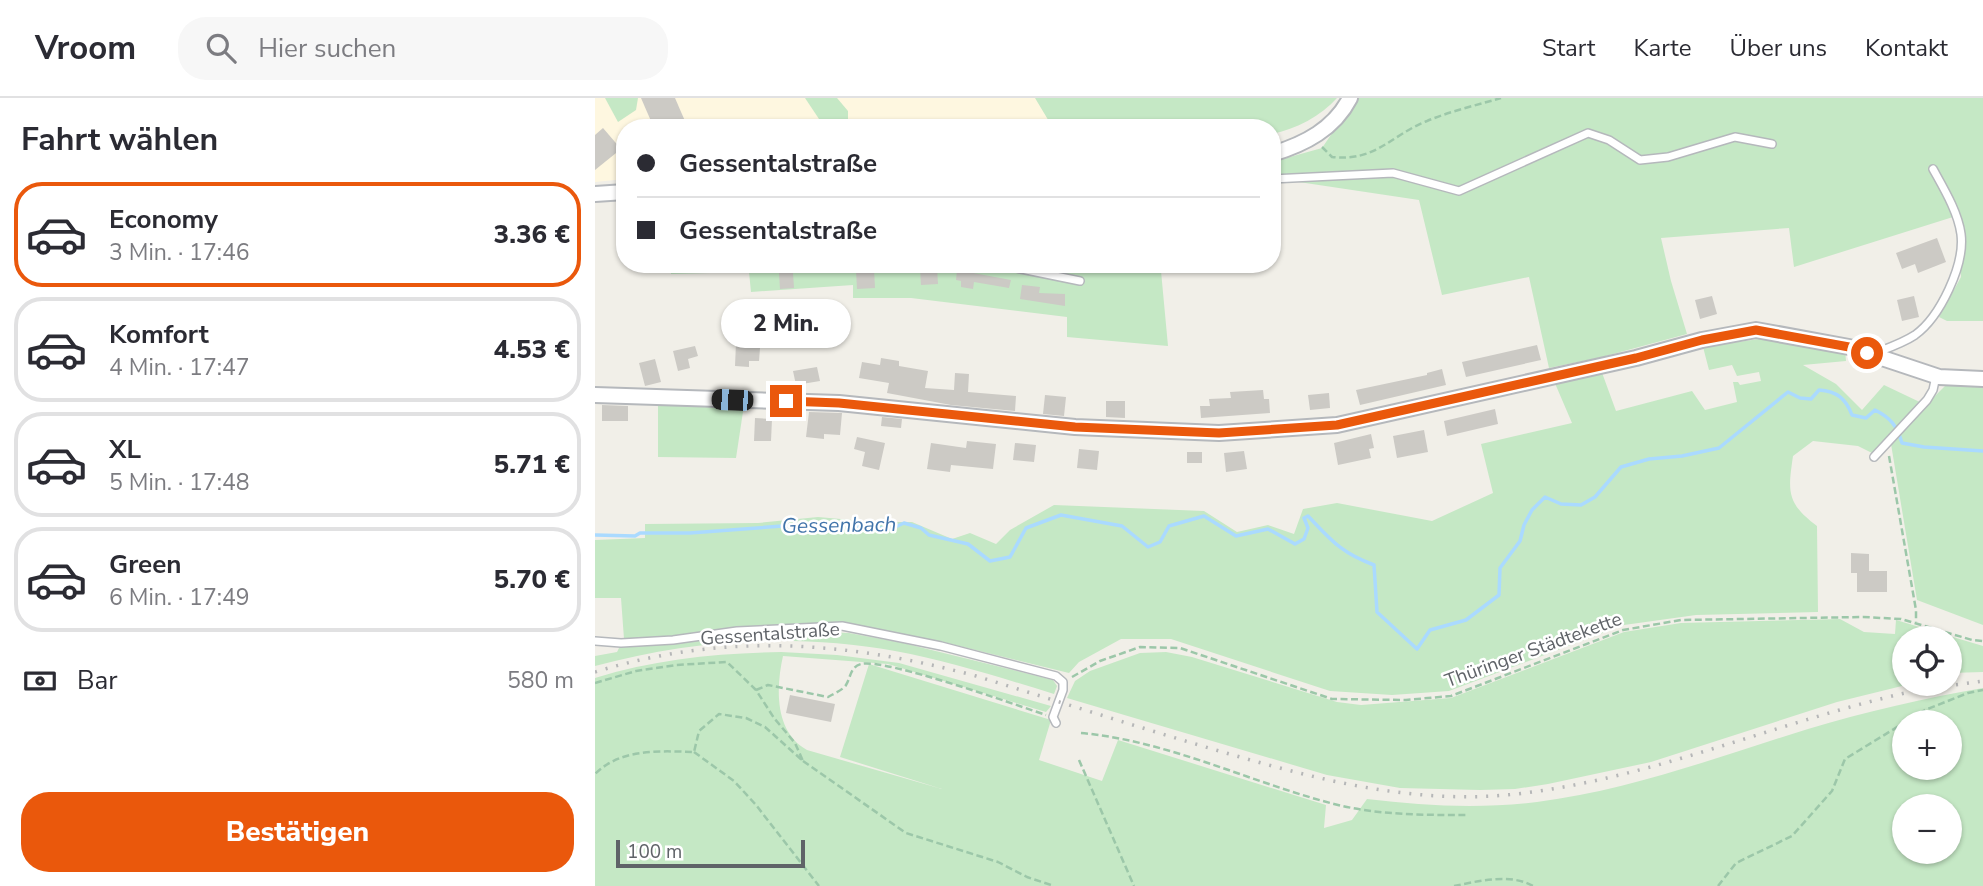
<!DOCTYPE html>
<html lang="de">
<head>
<meta charset="utf-8">
<style>
	:root { --surface:#fff; --page:#f7f7f7; --text:#2b2b33; --muted:#7c7c81; --line:#e1e1e2; --accent:#ea580c }
	body { margin:0; font-family:"Nunito Sans",sans-serif; background:var(--page); color:var(--text); height:100vh; display:flex; flex-direction:column; font-size:26px; white-space:nowrap }
	* { box-sizing:border-box; margin:0 }
	p { font-size:23px; color:var(--muted) }
	.icon { flex:none; width:38px; height:38px; fill:none; stroke:currentColor; stroke-width:2; stroke-linecap:round; stroke-linejoin:round }
	.map { position:relative; flex:1; overflow:hidden }
	.details { display:flex; flex-direction:column; background:var(--surface); width:595px }
	.details>* { flex:none }
	.banner { position:absolute; left:21px; top:21px; width:665px; height:154px; border-radius:28px; box-shadow:0 2px 5px #0004; display:grid; align-content:center; height:154px; padding:0 21px; background:var(--surface) }
	.tools { position:absolute; left:1297px; top:528px; display:grid; gap:14px }
	.tools a { display:grid; place-items:center; width:70px; height:70px; border-radius:50%; background:var(--surface); box-shadow:0 2px 5px #0004; font-size:35px }
	.scale { position:absolute; left:21px; bottom:18px; width:189px; box-sizing:border-box; padding-left:7px; border:4px solid #5f6368; border-top:0; font-size:19px; line-height:24px; white-space:nowrap; color:#5f6368; -webkit-text-stroke:5px #fff; paint-order:stroke }
	.end { position:absolute; width:32px; height:32px; margin:-16px; border:9px solid #ea580c; background:#fff; box-shadow:0 0 0 4px #fff }
	.from { border-radius:50% }
	.bubble { position:absolute; height:49px; border-radius:24px; background:var(--surface); box-shadow:0 2px 5px #0004; font-size:23px; font-weight:800; line-height:49px; text-align:center }
	.car { position:absolute; width:21px; height:42px; margin:-21px -10px; border-radius:9px; box-shadow:0 0 5px 2px #0007; background:linear-gradient(#222 24%,#8ab4d8 0 40%,#222 0 76%,#8ab4d8 0 86%,#222 0) }
	.banner b { display:flex; align-items:center; gap:24px; height:66px; font-size:26px }
	.banner b+b { border-top:2px solid var(--line) }
	.banner i { width:18px; height:18px; background:var(--text) }
	ul { padding:0; list-style:none }
	li { display:flex; align-items:center; gap:21px; height:105px; margin:0 14px 10px; padding:0 7px; border:4px solid var(--line); border-radius:28px }
	li div { flex:1 }
	li b { display:block; font-size:26px }
	li em { font-style:normal; font-weight:800 }
	li.on { border-color:var(--accent) }
	li>.icon { width:63px; height:63px; stroke-width:1.5 }
	h2 { padding:0 21px; font-size:32px; line-height:84px }
	.pay { display:flex; align-items:center; gap:18px; height:77px; padding:0 21px; font-size:26px }
	.pay p { margin-inline-start:auto }
	.action { display:flex; gap:14px; margin-top:auto; padding:14px 21px }
	.action a { flex:1; height:80px; border-radius:28px; background:var(--accent); color:#fff; font-size:28px; font-weight:800; line-height:80px; text-align:center }
	header { display:flex; align-items:center; gap:42px; box-sizing:border-box; height:98px; padding:0 35px; background:var(--surface); border-bottom:2px solid var(--line) }
	header strong { font-size:33px }
	nav { display:flex; gap:38px; margin-inline-start:auto; font-size:24px }
	.search { width:490px; height:63px; background:var(--page); display:flex; align-items:center; gap:18px; box-sizing:border-box; padding:0 24px; border-radius:28px; color:var(--muted); font-size:26px }
	main { display:flex; flex:1; min-height:0 }
	.map>svg:first-child { display:block }
	.commercial { fill:#fef7e0 }
	.green { fill:#c5e8c5; fill-rule:evenodd }
	.lines { fill:none; stroke-linecap:round; stroke-linejoin:round }
	.stream { stroke:#aadaff; stroke-width:3.5 }
	.building { fill:#cccac5 }
	.lane-casing { stroke:#b5b8bc; stroke-width:10 }
	.street-casing { stroke:#b5b8bc; stroke-width:18 }
	.path { stroke:#9cc7a9; stroke-width:2.5; stroke-dasharray:7 3.5; stroke-linecap:butt }
	.lane { stroke:#fff; stroke-width:7 }
	.street { stroke:#fff; stroke-width:14 }
	.rail { stroke:#b6b7b8; stroke-width:3.5; stroke-dasharray:2 9; stroke-linecap:butt }
	.route { stroke:#ea580c; stroke-width:9 }
	.labels { text-anchor:middle; stroke-width:5; stroke-linejoin:round; paint-order:stroke }
	.street-label { font-size:19px; fill:#5f6368; stroke:#fff }
	.water-label { font-size:21px; font-style:italic; fill:#4174aa; stroke:#fff }
</style>
</head>
<body>
<header>
<strong>Vroom</strong>
<div class="search"><svg class="icon" aria-label="search" viewBox="0 0 24 24"><circle cx="10" cy="10" r="6"/><path d="M15 15l6 6"/></svg>Hier suchen</div>
<nav><a>Start</a><a>Karte</a><a>Über uns</a><a>Kontakt</a></nav>
</header>
<main>
<section class="details">
<h2>Fahrt wählen</h2>
<ul>
<li class="on"><svg class="icon" aria-label="car" viewBox="0 0 24 24"><path d="M5 17H2v-5l4-1 3-4h7l3 4 3 1v5h-3M9 17h6M6 11h13"/><circle cx="7" cy="17" r="2"/><circle cx="17" cy="17" r="2"/></svg><div><b>Economy</b><p>3 Min. · 17:46</p></div><em>3.36 €</em></li>
<li><svg class="icon" aria-label="car" viewBox="0 0 24 24"><path d="M5 17H2v-5l4-1 3-4h7l3 4 3 1v5h-3M9 17h6M6 11h13"/><circle cx="7" cy="17" r="2"/><circle cx="17" cy="17" r="2"/></svg><div><b>Komfort</b><p>4 Min. · 17:47</p></div><em>4.53 €</em></li>
<li><svg class="icon" aria-label="car" viewBox="0 0 24 24"><path d="M5 17H2v-5l4-1 3-4h7l3 4 3 1v5h-3M9 17h6M6 11h13"/><circle cx="7" cy="17" r="2"/><circle cx="17" cy="17" r="2"/></svg><div><b>XL</b><p>5 Min. · 17:48</p></div><em>5.71 €</em></li>
<li><svg class="icon" aria-label="car" viewBox="0 0 24 24"><path d="M5 17H2v-5l4-1 3-4h7l3 4 3 1v5h-3M9 17h6M6 11h13"/><circle cx="7" cy="17" r="2"/><circle cx="17" cy="17" r="2"/></svg><div><b>Green</b><p>6 Min. · 17:49</p></div><em>5.70 €</em></li>
</ul>
<div class="pay"><svg class="icon" aria-label="cash" viewBox="0 0 24 24"><path d="M3 7h18v10H3z"/><circle cx="12" cy="12" r="2"/></svg>Bar<p>580 m</p></div>
<div class="action"><a>Bestätigen</a></div>
</section>
<div class="map">
<svg width="1388" height="788" viewBox="0 0 1388 788">
	<rect width="100%" height="100%" fill="#f1efe8"/>
	<path class="commercial" d="M0 0H455L462 30H30V81L0 84Z"/>
	<g class="green">
		<path d="M10 0H43L41 12 23 24Z"/>
		<path d="M210 0H242L253 13V30H230Z"/>
		<path d="M440 0H742C726 18 701 31 677 36V30H458Z"/>
		<path d="M761 0H1388V223H1352L1344 219 1366 179 1365 159 1368 157 1358 119 1199 169 1194 130 1066 140 1076 183 1092 236 1007 259 954 270 934 179 847 197 824 102 677 80V64L727 50Z"/>
		<path d="M76 166H473L566 173 573 248 472 239V219L316 200H258V187L156 194 154 174 76 176Z"/>
		<path d="M1178 239 1250 252 1251 263 1208 267 1241 286 1267 312 1289 287 1331 307 1351 287 1388 289V527L1322 502 1296 346 1279 356 1263 348 1218 343 1198 358C1193 393 1191 405 1222 428L1223 514 1101 517 1029 527 854 593 797 597 735 593 576 541H526L484 564 474 575 348 544 247 524 178 527 77 539 29 541 26 500H0V442L50 440V426L163 425 223 419 280 424H317L357 441 375 435 401 446 415 432 459 407 609 413 642 434 673 427 699 436 708 411 742 405 837 423 898 395 886 346 977 325 959 283 1006 272 1021 313 1097 293 1110 312 1142 304 1138 284H1143L1145 287 1166 283 1164 274 1142 278 1137 267 1114 272 1108 249Z"/>
		<path d="M63 302 149 307 141 360 63 359Z"/>
		<path d="M1245 521 1269 534 1300 536 1301 522 1388 548V574L1355 575 1354 541H1309L1310 586 1307 588 1242 604 1056 664 953 686 920 691 885 692 805 690 732 677 472 600 480 583 495 573 545 555 571 554 597 559 742 604 766 607 856 600 1029 534 1086 525Z"/>
		<path d="M206 533 254 535 308 545 458 582 462 588 459 596C407 580 354 563 300 553 199 535 99 541 0 568V558L22 554 25 548C86 546 145 536 206 533Z"/>
		<path d="M186 554 242 557 304 565 456 608 451 614 293 566 188 558C181 589 179 634 212 652L347 691 245 659 274 566 456 622 444 662 507 683 523 642 731 707 729 730 757 722 772 701C829 708 885 711 942 704 1035 692 1123 659 1213 631 1270 614 1329 600 1388 590V788H0V580C60 561 123 555 186 554ZM1309 625H1354V670H1309ZM1309 709H1354V754H1309Z"/>
	</g>
	<g class="lines">
		<path class="stream" d="M0 437 40 438 45 435H95L228 425 296 431 309 425 326 430 334 437 373 446 395 463 415 459 431 430 466 417 527 428 553 449 565 444 574 428 609 418 641 438 673 431 700 446 709 441 713 430 709 420 713 418C736 442 746 455 779 467L782 514 822 551 835 532 871 522 904 497 905 470 925 443 929 427 937 412 950 399 966 406 986 407 1000 399 1026 369 1054 361 1087 358 1124 350 1193 294 1205 300 1216 301 1224 292C1242 293 1251 301 1257 317L1271 320 1280 312C1296 320 1302 328 1307 345L1329 349 1388 353"/>
	</g>
	<g class="building">
		<path d="M46 0H80L93 30H59Z"/>
		<path d="M8 30 26 51 0 72V37Z"/>
		<path d="M1342 140 1351 164 1323 175 1320 166 1307 171 1301 155Z"/>
		<path d="M342 169 343 186 326 187 325 170Z"/>
		<path d="M279 171 280 190 262 191 261 172Z"/>
		<path d="M362 172 416 182 414 190 379 184 378 191 366 189V183L361 182Z"/>
		<path d="M184 175H198L199 190 185 191Z"/>
		<path d="M427 187 445 189 444 195 470 196V208L425 201Z"/>
		<path d="M1117 198 1122 216 1105 221 1100 202Z"/>
		<path d="M1319 198 1324 219 1307 223 1302 202Z"/>
		<path d="M141 245H152L151 250H165L164 263H154V269L140 268Z"/>
		<path d="M942 247 946 262 871 279 867 264Z"/>
		<path d="M100 248 103 258 93 261 95 270 83 273 78 253Z"/>
		<path d="M286 260 304 263V268L333 273 330 290 359 292 360 275 374 276 373 294 421 298 420 313 356 307 292 295 294 285 264 280 267 264 285 267Z"/>
		<path d="M60 261 66 284 50 288 44 265Z"/>
		<path d="M222 269 225 283 201 287 198 273Z"/>
		<path d="M847 271 851 287 765 307 761 292 832 277V275Z"/>
		<path d="M668 292 669 301H674L675 315 606 320 605 308H615L614 301 636 300 635 294Z"/>
		<path d="M734 295 735 310 715 312 713 297Z"/>
		<path d="M450 297 471 299 469 318 448 316Z"/>
		<path d="M511 303H530V320L511 319Z"/>
		<path d="M7 307 33 308V323H7Z"/>
		<path d="M900 311 903 326 852 338 849 323Z"/>
		<path d="M214 314 247 315 245 337 229 336V341L211 339Z"/>
		<path d="M287 319 307 321 306 330 286 328Z"/>
		<path d="M160 320 177 321 176 343H159Z"/>
		<path d="M829 332 833 354 802 360 798 338Z"/>
		<path d="M776 336 779 350 774 351 776 360 743 367 739 345Z"/>
		<path d="M262 339 290 345 284 372 267 368 270 354 259 351Z"/>
		<path d="M372 343 401 346 398 371 356 367 355 374 332 371 336 345 371 350Z"/>
		<path d="M420 345 441 347 439 364 418 362Z"/>
		<path d="M484 351 504 353 502 372 482 370Z"/>
		<path d="M649 353 652 371 631 374 629 355Z"/>
		<rect x="592" y="354" width="15" height="11"/>
		<path d="M1256 455 1274 456V473H1292V494H1262V475H1256Z"/>
		<path d="M195 597 240 606 236 624 191 615Z"/>
	</g>
	<g class="lines">
		<g class="lane-casing">
			<g id="lane">
				<path d="M677 81 798 75 864 93 993 35 1014 42 1045 62 1073 59 1140 39 1177 46"/>
				<path d="M401 166 485 183"/>
				<path d="M1280 255C1293 250 1308 245 1320 237 1345 219 1370 167 1366 136 1363 114 1349 91 1338 71"/>
				<path d="M1279 359 1332 302 1338 292 1341 278"/>
				<path d="M0 543 26 545 78 542 142 533 247 528 346 548 461 578 468 584V592L458 619 461 625"/>
			</g>
		</g>
		<g class="street-casing">
			<g id="street">
				<path d="M677 56C710 46 739 31 755 0"/>
				<path d="M0 96 30 94"/>
				<path d="M0 297 244 305 480 329 624 335 742 327 1041 260 1107 242 1161 232 1254 249 1344 279 1388 281"/>
			</g>
		</g>
		<g class="path">
			<path d="M727 49 737 59C781 64 796 37 832 23 856 13 882 7 906 0"/>
			<path d="M1294 358 1321 512V524"/>
			<path d="M477 579 505 563 545 549 585 550 737 601 811 602 856 598 1028 532 1086 522 1268 519 1306 521 1377 542 1388 543"/>
			<path d="M0 585 41 573 81 567 132 564 161 592 179 620 200 645 208 663 170 629 151 620 124 616 104 633 99 654C65 653 26 650 0 676"/>
			<path d="M161 592 173 587 233 599C238 596 248 592 251 587 256 579 255 569 266 566 290 560 421 607 451 617"/>
			<path d="M486 635C574 643 654 684 739 706 782 717 827 717 872 717"/>
			<path d="M99 654 139 683 161 707 224 788"/>
			<path d="M484 662 539 788"/>
			<path d="M208 663 311 735 403 764 432 779 459 788"/>
			<path d="M859 788C884 783 915 775 938 788"/>
			<path d="M1123 788 1141 765 1197 738 1237 693 1250 661 1330 612 1373 595 1388 592"/>
		</g>
		<use href="#lane" class="lane"/>
		<use href="#street" class="street"/>
		<path class="rail" d="M0 574C130 534 251 543 381 578 459 602 536 627 614 650 713 679 816 708 921 696 1055 681 1179 625 1310 595 1335 589 1362 587 1388 583"/>
	</g>
	<g class="lines">
		<path class="route" d="M191 303 244 305 480 329 624 335 742 327 1041 260 1107 242 1161 232 1254 249 1272 255"/>
	</g>
	<g class="labels">
		<g class="street-label">
			<text transform="translate(175 535) rotate(-4)" y="7">Gessentalstraße</text>
			<text transform="translate(938 551) rotate(-20)" y="7">Thüringer Städtekette</text>
		</g>
		<g class="water-label">
			<text transform="translate(244 427) rotate(-1)" y="7">Gessenbach</text>
		</g>
	</g>
</svg>
<div class="tools">
<a><svg class="icon" aria-label="locate" viewBox="0 0 24 24"><circle cx="12" cy="12" r="6"/><path d="M12 2v4M12 18v4M2 12h4M18 12h4"/></svg></a>
<a>+</a>
<a>−</a>
</div>
<div class="scale">100 m</div>
<i class="end from" style="left:1272px;top:255px"></i>
<i class="end" style="left:191px;top:303px"></i>
<div class="bubble" style="left:126px;top:201px;width:130px">2 Min.</div>
<i class="car" style="left:137px;top:302px;rotate:272deg"></i>
<div class="banner">
<b><i class="from"></i>Gessentalstraße</b>
<b><i></i>Gessentalstraße</b>
</div>
</div>
</main>
</body>
</html>
